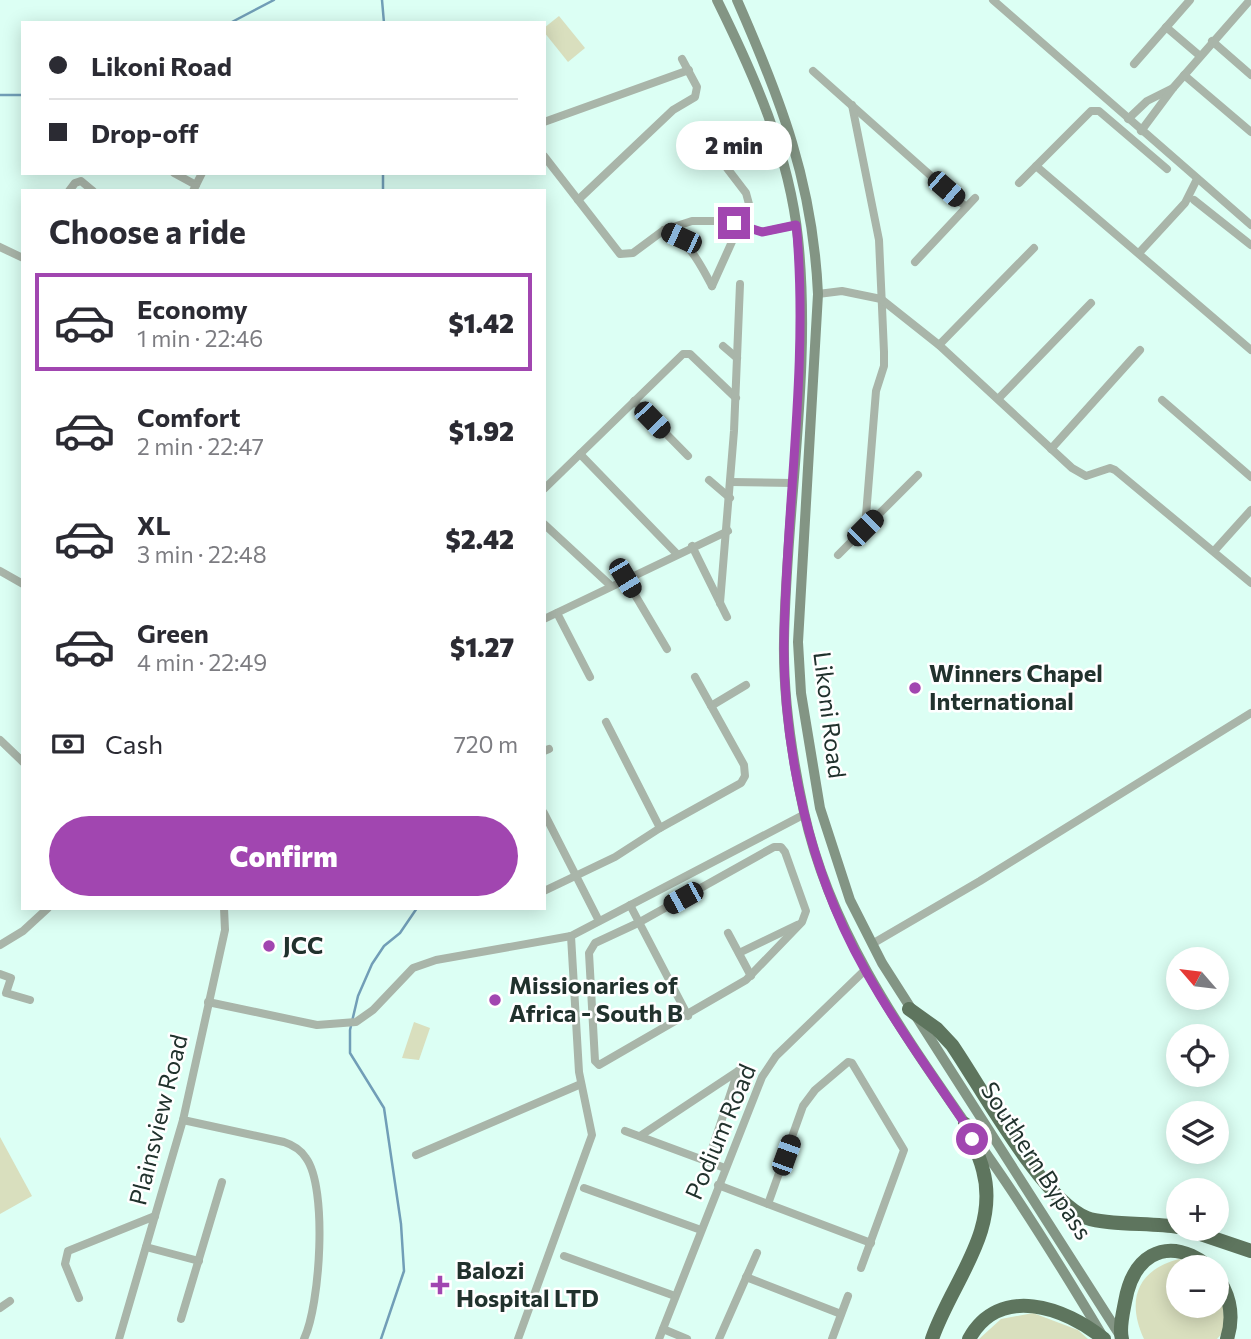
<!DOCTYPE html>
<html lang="en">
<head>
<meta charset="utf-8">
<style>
	:root { --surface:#fff; --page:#f2f2f3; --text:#2b2b33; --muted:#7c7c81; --line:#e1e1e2; --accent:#a146b0 }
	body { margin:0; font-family:Commissioner,sans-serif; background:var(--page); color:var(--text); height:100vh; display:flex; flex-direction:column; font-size:26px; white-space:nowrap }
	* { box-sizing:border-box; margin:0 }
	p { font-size:23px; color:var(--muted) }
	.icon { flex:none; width:38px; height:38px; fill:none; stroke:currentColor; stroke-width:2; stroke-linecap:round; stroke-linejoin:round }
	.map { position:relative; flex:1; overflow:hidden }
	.panel { position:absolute; left:21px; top:189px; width:525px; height:721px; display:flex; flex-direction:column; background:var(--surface); border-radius:0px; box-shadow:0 4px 18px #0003 }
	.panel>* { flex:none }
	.guide { position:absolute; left:21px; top:21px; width:525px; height:154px; border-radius:0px; box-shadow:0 4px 18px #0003; display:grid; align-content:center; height:154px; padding:0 28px; background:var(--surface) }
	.needle { width:46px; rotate:298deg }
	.fabs { position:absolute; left:1166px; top:947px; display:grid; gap:14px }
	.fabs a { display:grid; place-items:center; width:63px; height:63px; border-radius:50%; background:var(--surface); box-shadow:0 4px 18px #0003; font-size:35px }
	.end { position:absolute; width:32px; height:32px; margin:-16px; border:9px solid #a146b0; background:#fff; box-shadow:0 0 0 4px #fff }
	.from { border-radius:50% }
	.bubble { position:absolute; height:49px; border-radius:24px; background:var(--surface); box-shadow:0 4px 18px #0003; font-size:23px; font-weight:800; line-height:49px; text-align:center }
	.car { position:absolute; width:21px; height:42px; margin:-21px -10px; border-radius:9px; box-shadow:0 0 5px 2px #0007; background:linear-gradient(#222 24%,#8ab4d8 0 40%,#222 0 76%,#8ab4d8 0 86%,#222 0) }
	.guide b { display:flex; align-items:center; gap:24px; height:66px; font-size:26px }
	.guide b+b { border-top:2px solid var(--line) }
	.guide i { width:18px; height:18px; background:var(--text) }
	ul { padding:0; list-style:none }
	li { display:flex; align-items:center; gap:21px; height:98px; margin:0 14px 10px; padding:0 14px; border:4px solid transparent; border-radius:0px }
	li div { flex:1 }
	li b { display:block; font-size:26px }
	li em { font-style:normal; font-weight:800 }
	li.on { border-color:var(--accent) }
	li>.icon { width:63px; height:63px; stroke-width:1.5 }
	h2 { padding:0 28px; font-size:32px; line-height:84px }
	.pay { display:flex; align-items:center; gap:18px; height:77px; padding:0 28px; font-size:26px }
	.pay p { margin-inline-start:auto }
	.cta { display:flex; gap:14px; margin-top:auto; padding:14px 28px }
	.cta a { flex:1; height:80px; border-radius:42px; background:var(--accent); color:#fff; font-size:28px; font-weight:800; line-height:80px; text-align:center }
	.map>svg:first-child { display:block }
	.green { fill:#d9dfbe }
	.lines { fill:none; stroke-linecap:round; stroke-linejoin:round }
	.stream { stroke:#719eb7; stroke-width:2.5 }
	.minor { stroke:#a9b5a9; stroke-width:8 }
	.secondary { stroke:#839584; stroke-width:10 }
	.trunk { stroke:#5e755e; stroke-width:14 }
	.route { stroke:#a146b0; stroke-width:9 }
	.poi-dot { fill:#a146b0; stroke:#fff; stroke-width:2.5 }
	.labels { text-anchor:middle; stroke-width:5; stroke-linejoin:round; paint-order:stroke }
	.poi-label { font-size:24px; font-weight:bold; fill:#21322d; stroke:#fff; text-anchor:start }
	.street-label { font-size:24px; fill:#21322d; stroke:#fff }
</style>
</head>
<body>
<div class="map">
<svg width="1251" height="1339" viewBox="0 0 1251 1339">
	<rect width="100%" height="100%" fill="#dcfff4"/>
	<g class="green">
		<path d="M559 16 585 48 568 62 544 32V28Z"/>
		<path d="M414 1022 430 1028 419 1060 402 1058Z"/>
		<path d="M0 1137 32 1196 0 1214Z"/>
		<path d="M1179 1259 1206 1267H1178V1306H1216V1277L1221 1281 1225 1330 1217 1339H1144C1126 1300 1137 1270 1179 1259Z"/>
		<path d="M1033 1313 1078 1330 1088 1339H979L1001 1319Z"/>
	</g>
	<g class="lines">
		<g class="stream">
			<path d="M382 0 384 23"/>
			<path d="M230 23 274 0"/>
			<path d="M0 95H23"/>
			<path d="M383 173V191"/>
			<path d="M381 1339 404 1271 401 1224 384 1108 350 1053V1030L358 996 372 964 384 946 400 933 417 908"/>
		</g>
		<g class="minor">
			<path d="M993 0 1251 225"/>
			<path d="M1166 27 1200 56"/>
			<path d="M1212 41 1251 75"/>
			<path d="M1134 64 1190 0"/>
			<path d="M813 71 966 207"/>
			<path d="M1184 75 1251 132"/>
			<path d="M852 105 879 240 884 352V366L876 391 865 528"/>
			<path d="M1128 119 1147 101 1173 88"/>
			<path d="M544 122 689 70"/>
			<path d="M711 128 720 159 746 193 749 204 712 286"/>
			<path d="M1141 131 1173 88 1250 0"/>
			<path d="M544 156 620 254 633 253 664 230 692 221H725L762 232 796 225"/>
			<path d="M1036 166 1251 350"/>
			<path d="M174 173 196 185"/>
			<path d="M1019 183 1091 111H1099L1167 169"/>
			<path d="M69 191 75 183 81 181 93 191"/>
			<path d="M193 191 202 173"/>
			<path d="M578 200 673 110 695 97 697 87 682 59"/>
			<path d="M1194 200 1251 245"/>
			<path d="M664 230C690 242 699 262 712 286"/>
			<path d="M0 247 23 258"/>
			<path d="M1139 253 1185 203 1197 179"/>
			<path d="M915 262 975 198"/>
			<path d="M818 294 842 291 881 299 939 345 1072 468 1086 476 1110 468 1115 470 1251 583"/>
			<path d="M939 345 1034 248"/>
			<path d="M723 346 737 358"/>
			<path d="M999 398 1091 303"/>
			<path d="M1162 400 1251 477"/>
			<path d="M634 401 688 456"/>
			<path d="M1051 449 1140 350"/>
			<path d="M580 454 676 553"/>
			<path d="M709 480 730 498"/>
			<path d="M731 482 793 483"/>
			<path d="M544 489 683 354H690L736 398"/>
			<path d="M544 524 610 585"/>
			<path d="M692 546 727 617"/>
			<path d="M1215 550 1251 510"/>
			<path d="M838 555 918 475"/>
			<path d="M0 571 23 584"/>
			<path d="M625 578 667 649"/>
			<path d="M720 603 734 431 740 284"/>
			<path d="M557 613 590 677"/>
			<path d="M544 619 728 531"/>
			<path d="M711 706 746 685"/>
			<path d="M606 722 660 828"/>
			<path d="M0 740 23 762"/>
			<path d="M544 751 549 749"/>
			<path d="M544 813 599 921"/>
			<path d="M774 847H781L785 852 806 911 802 922 746 980 599 1065 595 1061 589 953 595 943 638 923Z"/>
			<path d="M544 891 615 857 660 828 741 783 745 776 744 765 695 677"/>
			<path d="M630 905 688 1016"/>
			<path d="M728 933 751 976"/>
			<path d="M872 944 980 881 1251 713"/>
			<path d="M0 945 23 931 48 908"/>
			<path d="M739 953 797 925"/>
			<path d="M0 974 11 978 6 993 30 1000"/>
			<path d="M208 1002 317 1025 356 1022 373 1010 413 968 436 960 571 936 805 814"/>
			<path d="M183 1120 284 1142C293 1145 301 1150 306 1158 328 1188 320 1306 304 1339"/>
			<path d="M625 1131 725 1168"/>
			<path d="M640 1136 738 1071"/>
			<path d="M416 1155 581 1084"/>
			<path d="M708 1161 738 1071"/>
			<path d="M718 1185 871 1243"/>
			<path d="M584 1188 701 1230"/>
			<path d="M768 1204 803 1106 815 1090 848 1062 852 1063 904 1150 861 1268"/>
			<path d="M146 1247 199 1261"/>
			<path d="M564 1256 675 1296"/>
			<path d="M746 1277 841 1314"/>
			<path d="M79 1298 65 1264 68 1251 155 1216"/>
			<path d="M0 1308 10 1301"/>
			<path d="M181 1319 222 1182"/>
			<path d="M663 1329 687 1339"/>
			<path d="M119 1339 183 1120 225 930 224 908"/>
			<path d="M518 1339 592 1135 579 1072 571 936"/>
			<path d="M659 1339 762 1077 776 1056 864 971"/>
			<path d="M719 1339 757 1253"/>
			<path d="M832 1339 848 1296"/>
		</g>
		<g class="secondary">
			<path d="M717 0C754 75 789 153 798 238 812 371 786 507 784 641 783 697 792 757 804 812 833 944 916 1050 990 1159 1030 1216 1066 1275 1102 1335"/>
			<path d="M737 0C781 100 813 183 818 294L798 642 801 693 820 808 850 900 882 963 1121 1337"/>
		</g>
		<g class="trunk">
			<path d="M909 1009 937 1029 952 1045C981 1087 1042 1200 1087 1218 1105 1225 1154 1223 1178 1227"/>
			<path d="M1183 1228 1251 1251"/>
			<path d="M932 1339C951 1283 1000 1232 983 1170 979 1154 971 1139 965 1124"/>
			<path d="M969 1339C999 1284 1065 1307 1104 1339"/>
			<path d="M1122 1339C1119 1328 1123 1313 1125 1302 1142 1204 1251 1264 1227 1339"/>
		</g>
	</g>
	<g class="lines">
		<path class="route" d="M734 223 762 232 796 225 797 234C808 370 786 506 784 642 783 729 801 825 834 906 866 985 918 1053 965 1124L972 1139"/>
	</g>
	<g class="poi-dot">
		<circle cx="915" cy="688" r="7"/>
		<circle cx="269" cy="946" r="7"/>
		<circle cx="495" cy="1000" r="7"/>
		<path d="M436.5 1274.5h7v7h7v7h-7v7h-7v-7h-7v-7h7z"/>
	</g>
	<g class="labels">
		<g class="poi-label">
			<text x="929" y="682">Winners Chapel<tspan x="929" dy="28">International</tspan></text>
			<text x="283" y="954">JCC</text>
			<text x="509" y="994">Missionaries of<tspan x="509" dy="28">Africa - South B</tspan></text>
			<text x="456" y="1279">Balozi<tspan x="456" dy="28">Hospital LTD</tspan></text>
		</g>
		<g class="street-label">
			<text transform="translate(829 715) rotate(83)" y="8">Likoni Road</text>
			<text transform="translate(159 1120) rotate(-76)" y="8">Plainsview Road</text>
			<text transform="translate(721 1132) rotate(-67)" y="8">Podium Road</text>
			<text transform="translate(1036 1161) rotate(57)" y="8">Southern Bypass</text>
		</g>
	</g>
</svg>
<div class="fabs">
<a><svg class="needle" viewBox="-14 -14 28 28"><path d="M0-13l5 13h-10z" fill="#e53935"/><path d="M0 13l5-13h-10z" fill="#7c7c81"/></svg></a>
<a><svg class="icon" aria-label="locate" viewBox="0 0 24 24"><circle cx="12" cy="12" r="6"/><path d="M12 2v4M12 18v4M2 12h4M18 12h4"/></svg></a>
<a><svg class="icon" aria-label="layers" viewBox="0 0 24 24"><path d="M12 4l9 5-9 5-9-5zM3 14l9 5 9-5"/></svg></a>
<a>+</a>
<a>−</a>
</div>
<i class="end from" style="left:972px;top:1139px"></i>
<i class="end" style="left:734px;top:223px"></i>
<div class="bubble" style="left:676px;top:121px;width:116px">2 min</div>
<i class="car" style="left:946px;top:189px;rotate:131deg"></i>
<i class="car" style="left:681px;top:238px;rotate:295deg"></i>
<i class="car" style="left:652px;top:420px;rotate:136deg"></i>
<i class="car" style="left:865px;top:528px;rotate:45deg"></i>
<i class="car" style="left:625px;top:578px;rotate:149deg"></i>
<i class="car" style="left:683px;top:898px;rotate:241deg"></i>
<i class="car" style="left:786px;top:1155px;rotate:20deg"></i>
<div class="guide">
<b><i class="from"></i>Likoni Road</b>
<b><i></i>Drop-off</b>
</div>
<section class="panel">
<h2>Choose a ride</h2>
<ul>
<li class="on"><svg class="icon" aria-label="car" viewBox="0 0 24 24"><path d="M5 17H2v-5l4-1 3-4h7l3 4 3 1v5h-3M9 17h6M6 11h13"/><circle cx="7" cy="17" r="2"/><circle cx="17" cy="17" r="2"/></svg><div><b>Economy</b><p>1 min · 22:46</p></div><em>$1.42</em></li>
<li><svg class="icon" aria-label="car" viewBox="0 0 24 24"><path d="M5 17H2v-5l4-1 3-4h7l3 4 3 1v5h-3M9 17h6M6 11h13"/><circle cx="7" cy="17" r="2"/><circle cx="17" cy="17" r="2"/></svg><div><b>Comfort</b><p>2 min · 22:47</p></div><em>$1.92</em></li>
<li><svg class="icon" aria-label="car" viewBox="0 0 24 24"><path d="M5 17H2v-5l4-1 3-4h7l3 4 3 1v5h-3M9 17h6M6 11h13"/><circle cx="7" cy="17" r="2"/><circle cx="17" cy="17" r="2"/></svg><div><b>XL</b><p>3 min · 22:48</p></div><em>$2.42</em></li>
<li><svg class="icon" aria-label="car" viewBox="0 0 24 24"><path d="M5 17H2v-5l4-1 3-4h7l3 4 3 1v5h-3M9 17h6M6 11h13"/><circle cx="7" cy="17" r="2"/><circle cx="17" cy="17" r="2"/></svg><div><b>Green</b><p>4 min · 22:49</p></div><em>$1.27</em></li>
</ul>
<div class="pay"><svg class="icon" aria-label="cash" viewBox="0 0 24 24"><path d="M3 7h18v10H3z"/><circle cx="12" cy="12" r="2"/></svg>Cash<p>720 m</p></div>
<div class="cta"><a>Confirm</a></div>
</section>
</div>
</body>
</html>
